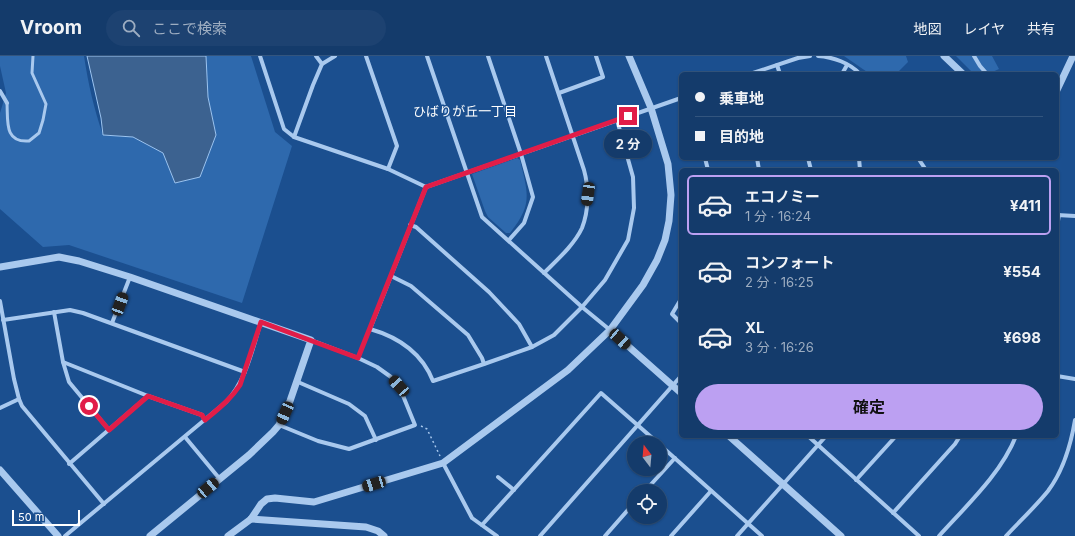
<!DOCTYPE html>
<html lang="ja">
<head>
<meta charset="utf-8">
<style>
	:root { --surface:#143b6b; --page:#1d4271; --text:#f1f3f6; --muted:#9dadc1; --line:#33557e; --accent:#bca0f2 }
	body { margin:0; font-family:Inter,"Noto Sans JP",sans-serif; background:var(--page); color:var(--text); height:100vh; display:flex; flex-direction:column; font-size:15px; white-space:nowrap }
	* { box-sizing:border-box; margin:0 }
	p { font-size:13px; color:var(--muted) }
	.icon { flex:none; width:22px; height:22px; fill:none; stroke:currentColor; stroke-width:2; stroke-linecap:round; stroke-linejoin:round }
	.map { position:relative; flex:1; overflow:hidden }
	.details { position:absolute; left:679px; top:112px; width:380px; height:270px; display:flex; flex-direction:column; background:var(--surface); border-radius:6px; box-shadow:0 1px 3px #0004,0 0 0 1px var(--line) }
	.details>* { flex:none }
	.hud { position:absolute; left:679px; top:16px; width:380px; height:88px; border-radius:6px; box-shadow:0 1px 3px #0004,0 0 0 1px var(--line); display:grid; align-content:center; height:88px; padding:0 16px; background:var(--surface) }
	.needle { width:26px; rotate:344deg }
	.fabs { position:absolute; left:627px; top:380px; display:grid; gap:8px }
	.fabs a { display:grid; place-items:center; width:40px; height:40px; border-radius:50%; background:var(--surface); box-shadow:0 1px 3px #0004,0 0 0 1px var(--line); font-size:20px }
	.scale { position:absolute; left:12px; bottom:10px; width:68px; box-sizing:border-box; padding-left:4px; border:2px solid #fff; border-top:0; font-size:11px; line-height:14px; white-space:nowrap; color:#fff; -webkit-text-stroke:3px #1b4f8f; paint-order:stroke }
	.end { position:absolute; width:18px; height:18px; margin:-9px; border:5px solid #e11d48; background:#fff; box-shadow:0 0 0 2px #fff }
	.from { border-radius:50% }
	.bubble { position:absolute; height:28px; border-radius:14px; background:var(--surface); box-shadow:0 1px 3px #0004,0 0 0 1px var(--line); font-size:13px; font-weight:700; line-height:28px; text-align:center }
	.car { position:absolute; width:12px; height:24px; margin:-12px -6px; border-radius:5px; box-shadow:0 0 3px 1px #0007; background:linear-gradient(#222 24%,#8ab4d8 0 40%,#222 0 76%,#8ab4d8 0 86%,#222 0) }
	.hud b { display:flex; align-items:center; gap:14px; height:38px; font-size:15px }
	.hud b+b { border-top:1px solid var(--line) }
	.hud i { width:10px; height:10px; background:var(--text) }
	ul { padding:7px 0 0; list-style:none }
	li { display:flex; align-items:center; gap:12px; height:60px; margin:0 8px 6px; padding:0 8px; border:2px solid transparent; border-radius:6px }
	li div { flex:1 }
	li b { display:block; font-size:15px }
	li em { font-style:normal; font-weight:700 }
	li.current { border-color:var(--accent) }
	li>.icon { width:36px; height:36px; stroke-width:1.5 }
	.action { display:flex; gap:8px; margin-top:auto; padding:8px 16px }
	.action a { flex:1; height:46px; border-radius:24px; background:var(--accent); color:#111; font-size:16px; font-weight:700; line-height:46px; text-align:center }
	header { display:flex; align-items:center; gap:24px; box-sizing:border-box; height:56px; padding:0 20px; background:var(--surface); border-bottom:1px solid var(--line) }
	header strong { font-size:19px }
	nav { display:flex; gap:22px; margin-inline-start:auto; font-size:14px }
	.search { width:280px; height:36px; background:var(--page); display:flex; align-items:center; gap:10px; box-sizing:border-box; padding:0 14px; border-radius:22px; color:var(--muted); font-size:15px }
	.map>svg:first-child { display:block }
	.green { fill:#2e69ad }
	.water { fill:#3c6290; stroke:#9cc4f0 }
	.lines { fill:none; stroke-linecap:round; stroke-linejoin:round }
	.path { stroke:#a9c9ee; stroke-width:1.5; stroke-dasharray:2 3; stroke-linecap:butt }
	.service { stroke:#a9c9ee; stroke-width:3 }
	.minor { stroke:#a9c9ee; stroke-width:4 }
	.tertiary { stroke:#a9c9ee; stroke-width:7 }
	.route { stroke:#e11d48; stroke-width:5 }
	.labels { text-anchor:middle; stroke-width:3; stroke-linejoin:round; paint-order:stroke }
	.neighbourhood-label { font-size:13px; fill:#fff; stroke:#1b4f8f }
</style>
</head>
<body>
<header>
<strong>Vroom</strong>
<div class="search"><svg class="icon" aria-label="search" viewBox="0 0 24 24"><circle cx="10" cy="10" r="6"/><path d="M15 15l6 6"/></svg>ここで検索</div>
<nav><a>地図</a><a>レイヤ</a><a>共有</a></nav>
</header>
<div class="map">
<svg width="1075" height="480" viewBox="0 0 1075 480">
	<rect width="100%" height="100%" fill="#1b4f8f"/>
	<g class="green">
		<path d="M0 0H84C88 27 94 53 103 79L133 81 163 97 175 127 200 121 216 79 208 41 206 0H251L275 76 292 90 242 247 69 189 43 191 0 153V57L6 37 0 10Z"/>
		<path d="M844 0H906L908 6 896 18H870Z"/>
		<path d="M956 0H992L999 13 988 18H974Z"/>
		<path d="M517 102 520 104C528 138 533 148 510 177H506L488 161 485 155 472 118Z"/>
	</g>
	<path class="water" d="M87 0H206L208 41 216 79 200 121 175 127 163 97 133 81 103 79 101 62Z"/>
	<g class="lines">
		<path class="path" d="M421 370 427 373 440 400"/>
		<g class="service">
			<path d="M7 47C8 65 4 87 29 85L39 77 43 64 46 48 32 17 33 0"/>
			<path d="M358 302 370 273"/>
		</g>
		<g class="minor">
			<path d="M260 0 284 73 294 81 388 113 426 131 681 42"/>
			<path d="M316 0 322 8"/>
			<path d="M366 0 397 90 388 113"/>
			<path d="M427 0 482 161 582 251 610 274"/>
			<path d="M488 0 521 98 533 141 524 167 509 184"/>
			<path d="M818 0C833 1 850 7 860 18"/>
			<path d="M974 0 980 10 987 18"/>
			<path d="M777 9 780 18"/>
			<path d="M750 18 798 2 810 0"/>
			<path d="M842 18 847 9"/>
			<path d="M0 35 7 47"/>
			<path d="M559 37 603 21 596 0"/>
			<path d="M294 81 313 29 322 8 335 0"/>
			<path d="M705 102 708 114"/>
			<path d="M757 102 759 114"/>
			<path d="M808 102 811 114"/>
			<path d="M859 102 860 114"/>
			<path d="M918 102 926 114"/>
			<path d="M426 131 370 273C398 281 422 297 433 325L484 308 532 291 554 279 582 251 605 224 628 184 634 152 633 121 617 64"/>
			<path d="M1057 159 1075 160"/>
			<path d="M410 169 416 171 489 236 519 268 532 291"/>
			<path d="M1057 171 1059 159"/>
			<path d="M544 217C557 204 574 189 582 172 589 154 589 132 584 114L546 0"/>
			<path d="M391 220 411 230 468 279 482 302 484 308"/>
			<path d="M681 243 672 258 681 267"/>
			<path d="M0 245 14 323 19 343 22 350 104 448"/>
			<path d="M54 256 63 306 148 340 202 359 205 364"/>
			<path d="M3 264 70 254 83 257 245 316"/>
			<path d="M112 267 130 221"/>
			<path d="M63 306 69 326 109 374"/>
			<path d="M1057 320 1075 323"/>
			<path d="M298 326 349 348 365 360 376 384"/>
			<path d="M0 352 19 343"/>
			<path d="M279 369 318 385 349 393 415 369 399 330 391 321 377 311 358 302 311 284"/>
			<path d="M808 380 919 480"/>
			<path d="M185 381 219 422"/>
			<path d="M660 389 762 480"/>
			<path d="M443 407 472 462 497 480"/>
			<path d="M69 408 148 340"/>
			<path d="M498 421 514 434"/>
			<path d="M856 424 896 380"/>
			<path d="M645 435 675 402"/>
			<path d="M893 457 955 388 960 380"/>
			<path d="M482 469 601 337 658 387"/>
			<path d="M65 480 226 346C246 325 252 294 261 266"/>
			<path d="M540 480 681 320"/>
			<path d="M605 480 634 447"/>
			<path d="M671 480 711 435"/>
			<path d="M737 480 826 380"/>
			<path d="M939 480C966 450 1001 418 1016 380"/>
			<path d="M1006 480C1020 465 1035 451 1048 435 1063 415 1071 388 1075 364"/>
		</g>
		<g class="tertiary">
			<path d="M944 0 963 18"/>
			<path d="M1057 34 1073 0"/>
			<path d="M0 211 59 201 79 205 130 221 311 284 290 345 279 369 273 376 249 399 150 480"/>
			<path d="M610 274 681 337"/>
			<path d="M729 380 841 480"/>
			<path d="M0 414 58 480"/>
			<path d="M251 463 366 471 378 475 384 480"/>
			<path d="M228 480 251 463 261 448 267 443 275 442 314 446 443 407 568 314 610 274 643 229 657 204 665 184 669 165 671 139 668 108 651 52 629 0"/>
		</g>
	</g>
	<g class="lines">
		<path class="route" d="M89 350 109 374 148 340 202 359 205 364C218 353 231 343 240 329L261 266 358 302 426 131 628 60"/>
	</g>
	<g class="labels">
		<g class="neighbourhood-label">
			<text x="465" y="60">ひばりが丘一丁目</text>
		</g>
	</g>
</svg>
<div class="fabs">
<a><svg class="needle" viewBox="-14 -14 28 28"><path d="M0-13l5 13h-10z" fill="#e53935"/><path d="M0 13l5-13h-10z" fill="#9dadc1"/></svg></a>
<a><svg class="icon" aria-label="locate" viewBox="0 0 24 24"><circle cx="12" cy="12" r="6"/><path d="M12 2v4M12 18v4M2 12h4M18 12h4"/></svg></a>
</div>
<div class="scale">50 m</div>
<i class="end from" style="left:89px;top:350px"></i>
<i class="end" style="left:628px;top:60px"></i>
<div class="bubble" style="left:604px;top:74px;width:48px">2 分</div>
<i class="car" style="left:588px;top:138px;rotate:188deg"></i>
<i class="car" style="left:120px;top:248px;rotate:20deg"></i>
<i class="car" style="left:620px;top:283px;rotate:132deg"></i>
<i class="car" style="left:399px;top:330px;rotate:318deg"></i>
<i class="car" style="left:285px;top:357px;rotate:204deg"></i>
<i class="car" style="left:374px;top:428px;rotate:253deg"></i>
<i class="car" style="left:208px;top:432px;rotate:50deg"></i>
<div class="hud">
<b><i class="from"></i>乗車地</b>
<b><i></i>目的地</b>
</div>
<section class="details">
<ul>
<li class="current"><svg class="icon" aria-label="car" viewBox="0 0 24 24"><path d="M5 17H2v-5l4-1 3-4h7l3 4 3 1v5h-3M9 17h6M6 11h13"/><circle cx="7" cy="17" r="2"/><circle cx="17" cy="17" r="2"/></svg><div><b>エコノミー</b><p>1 分 · 16:24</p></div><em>¥411</em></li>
<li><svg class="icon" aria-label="car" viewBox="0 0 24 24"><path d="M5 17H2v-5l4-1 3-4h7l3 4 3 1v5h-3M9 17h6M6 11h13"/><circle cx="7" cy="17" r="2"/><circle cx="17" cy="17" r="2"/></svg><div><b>コンフォート</b><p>2 分 · 16:25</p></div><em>¥554</em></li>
<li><svg class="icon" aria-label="car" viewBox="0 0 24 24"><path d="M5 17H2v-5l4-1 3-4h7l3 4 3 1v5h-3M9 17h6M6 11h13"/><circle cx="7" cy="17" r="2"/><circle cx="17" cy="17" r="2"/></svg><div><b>XL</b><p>3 分 · 16:26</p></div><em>¥698</em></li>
</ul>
<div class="action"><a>確定</a></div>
</section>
</div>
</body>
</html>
